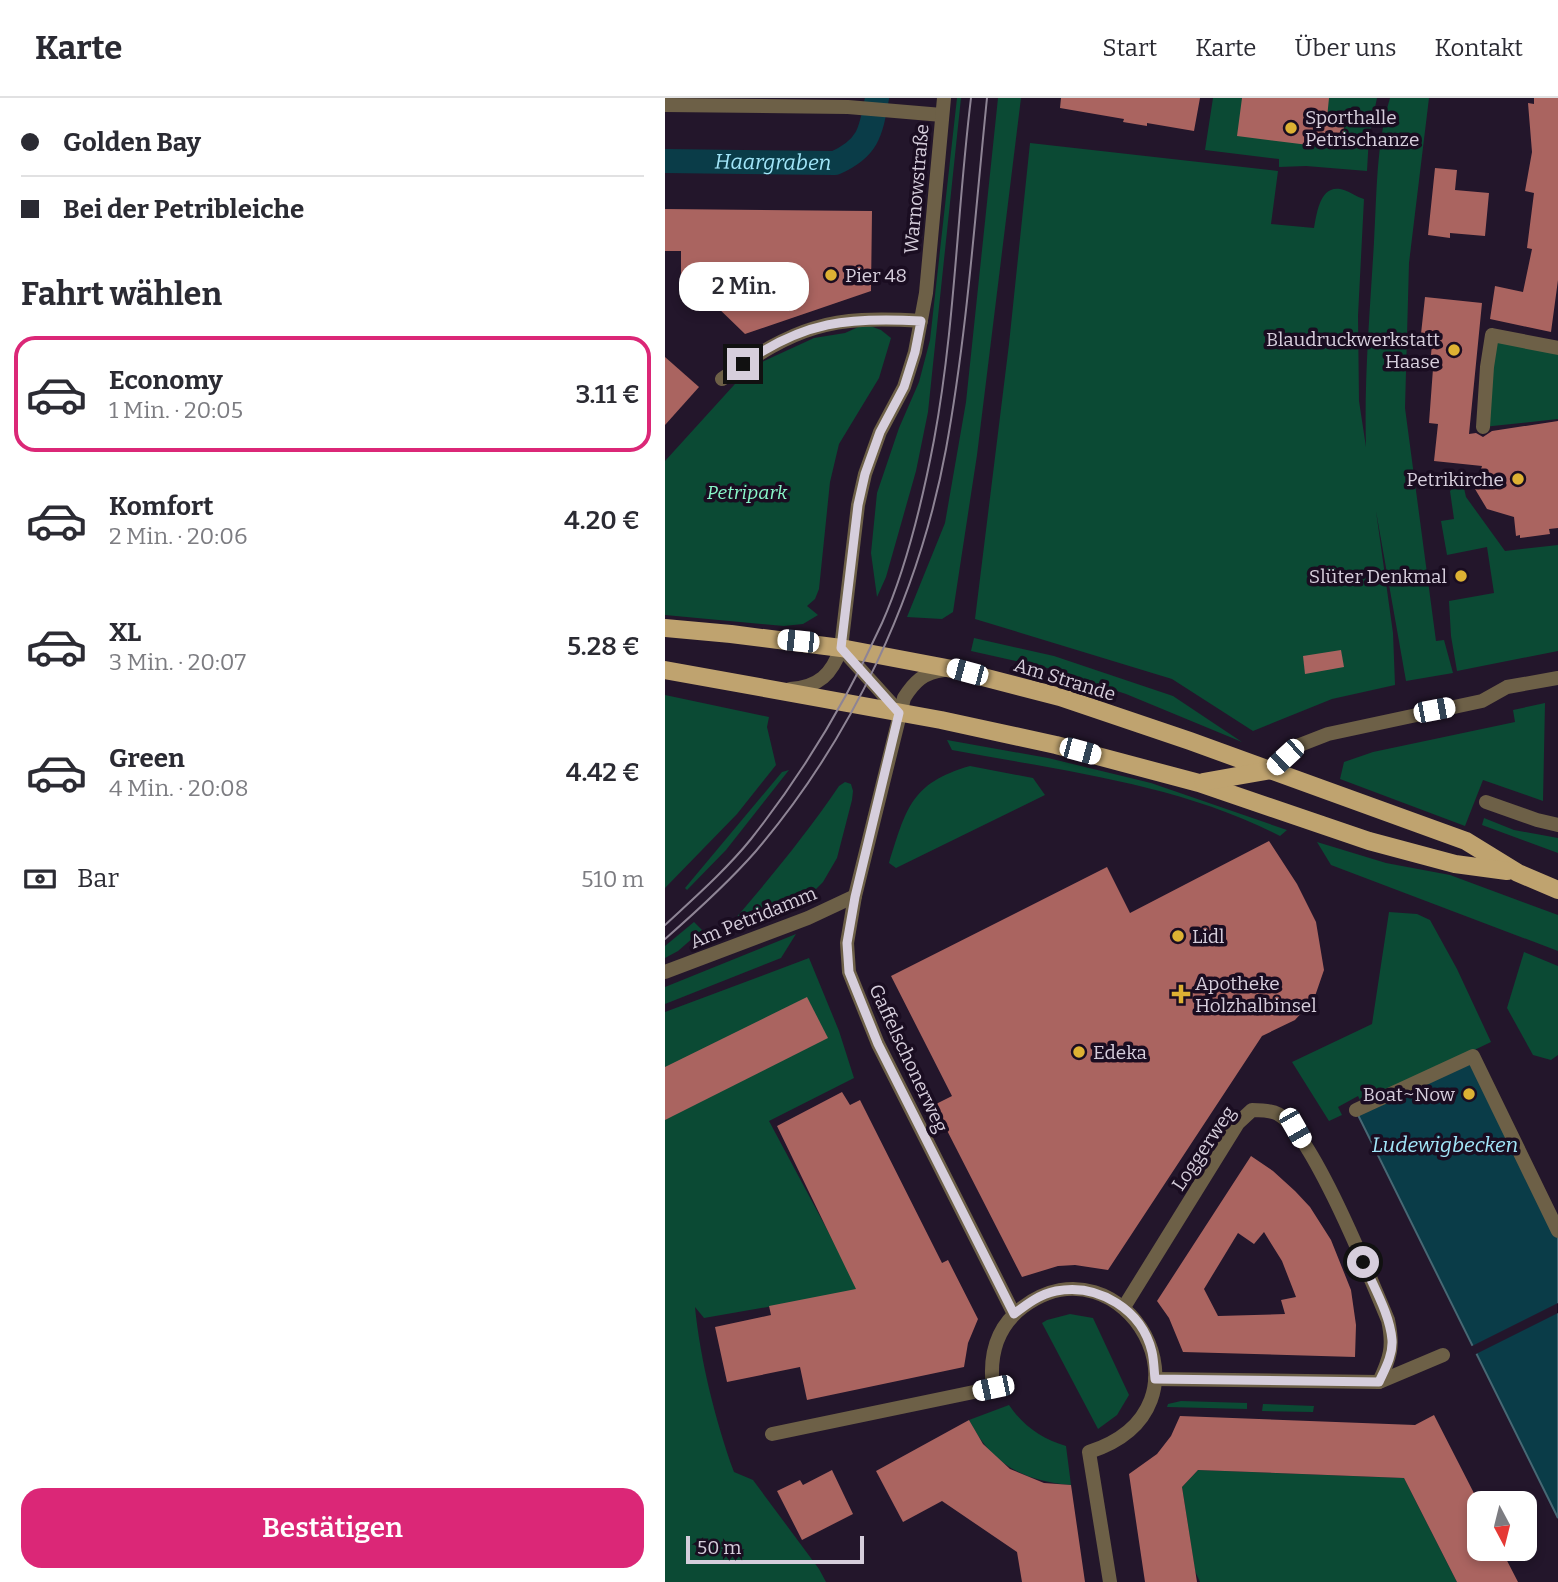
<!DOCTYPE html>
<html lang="de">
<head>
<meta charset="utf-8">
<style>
	:root { --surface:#fff; --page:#f7f7f7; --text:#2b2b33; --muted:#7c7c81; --line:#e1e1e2; --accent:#db2777 }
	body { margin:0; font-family:Bitter,serif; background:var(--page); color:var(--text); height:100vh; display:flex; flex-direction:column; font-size:26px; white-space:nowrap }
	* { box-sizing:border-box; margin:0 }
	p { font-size:23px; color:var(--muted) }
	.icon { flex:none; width:38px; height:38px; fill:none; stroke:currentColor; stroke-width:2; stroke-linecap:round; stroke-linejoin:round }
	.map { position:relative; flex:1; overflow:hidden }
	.drawer { display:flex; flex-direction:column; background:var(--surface); width:665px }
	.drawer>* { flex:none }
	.hud { display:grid; align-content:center; height:154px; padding:0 21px; background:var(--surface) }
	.needle { width:46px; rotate:173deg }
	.controls { position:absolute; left:802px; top:1393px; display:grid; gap:14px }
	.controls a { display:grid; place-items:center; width:70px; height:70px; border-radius:14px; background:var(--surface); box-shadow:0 4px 10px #0003; font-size:35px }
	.scale { position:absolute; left:21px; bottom:18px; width:178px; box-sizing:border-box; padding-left:7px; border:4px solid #d6cedc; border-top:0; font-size:19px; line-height:24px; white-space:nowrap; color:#d6cedc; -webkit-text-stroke:5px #1a0d21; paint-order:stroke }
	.end { position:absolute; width:32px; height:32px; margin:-16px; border:9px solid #d6cedc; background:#111; box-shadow:0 0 0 4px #111 }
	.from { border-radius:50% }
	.bubble { position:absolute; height:49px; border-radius:21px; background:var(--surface); box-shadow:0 4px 10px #0003; font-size:23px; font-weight:600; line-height:49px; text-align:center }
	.car { position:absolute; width:21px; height:42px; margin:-21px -10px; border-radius:9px; box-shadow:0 0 5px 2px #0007; background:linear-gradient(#fff 24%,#345 0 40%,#fff 0 76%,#345 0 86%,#fff 0) }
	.hud b { display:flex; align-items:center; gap:24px; height:66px; font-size:26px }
	.hud b+b { border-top:2px solid var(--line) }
	.hud i { width:18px; height:18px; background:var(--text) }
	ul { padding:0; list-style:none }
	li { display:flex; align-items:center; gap:21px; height:116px; margin:0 14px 10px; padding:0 7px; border:4px solid transparent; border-radius:21px }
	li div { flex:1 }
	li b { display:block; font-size:26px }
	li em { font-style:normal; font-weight:600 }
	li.selected { border-color:var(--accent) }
	li>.icon { width:63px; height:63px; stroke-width:1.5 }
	h2 { padding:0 21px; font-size:32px; line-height:84px }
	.pay { display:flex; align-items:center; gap:18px; height:77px; padding:0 21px; font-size:26px }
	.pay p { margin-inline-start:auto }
	.primary-button { display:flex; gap:14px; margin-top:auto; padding:14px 21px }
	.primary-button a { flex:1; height:80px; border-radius:21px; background:var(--accent); color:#fff; font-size:28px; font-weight:600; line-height:80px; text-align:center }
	header { display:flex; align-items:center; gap:42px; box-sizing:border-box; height:98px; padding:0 35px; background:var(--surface); border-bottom:2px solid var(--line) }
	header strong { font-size:33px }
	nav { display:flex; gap:38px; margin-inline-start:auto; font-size:24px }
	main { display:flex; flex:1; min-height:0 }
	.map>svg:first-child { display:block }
	.green { fill:#0b4a34 }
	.water { fill:#0a3c48; stroke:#476874; stroke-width:2 }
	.pier { fill:#23162b }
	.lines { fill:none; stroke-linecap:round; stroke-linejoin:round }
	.canal { stroke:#0a3c48; stroke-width:24 }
	.building { fill:#aa6460; fill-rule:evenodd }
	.pedestrian { stroke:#6d6047; stroke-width:14 }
	.minor { stroke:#6d6047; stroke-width:14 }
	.primary { stroke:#bfa36f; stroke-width:18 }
	.tram { stroke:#8e8495; stroke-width:2 }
	.route { stroke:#d6cedc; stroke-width:9 }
	.poi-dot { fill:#ddb133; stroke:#1a0d21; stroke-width:2.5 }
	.labels { text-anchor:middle; stroke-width:7; stroke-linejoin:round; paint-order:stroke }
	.poi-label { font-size:19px; fill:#d6cedc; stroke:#1a0d21; text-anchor:start }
	.street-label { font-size:19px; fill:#d6cedc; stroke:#1a0d21 }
	.park-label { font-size:19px; font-style:italic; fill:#8af7ca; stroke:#1a0d21 }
	.water-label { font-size:21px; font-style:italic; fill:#a2e6f9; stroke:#1a0d21 }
</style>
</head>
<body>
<header>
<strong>Karte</strong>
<nav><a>Start</a><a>Karte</a><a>Über uns</a><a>Kontakt</a></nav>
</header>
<main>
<section class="drawer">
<div class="hud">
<b><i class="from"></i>Golden Bay</b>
<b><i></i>Bei der Petribleiche</b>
</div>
<h2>Fahrt wählen</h2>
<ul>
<li class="selected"><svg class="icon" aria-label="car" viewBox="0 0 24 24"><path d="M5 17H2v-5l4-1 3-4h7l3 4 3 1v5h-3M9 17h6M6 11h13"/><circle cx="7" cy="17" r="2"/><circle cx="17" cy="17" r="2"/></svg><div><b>Economy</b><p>1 Min. · 20:05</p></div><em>3.11 €</em></li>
<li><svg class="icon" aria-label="car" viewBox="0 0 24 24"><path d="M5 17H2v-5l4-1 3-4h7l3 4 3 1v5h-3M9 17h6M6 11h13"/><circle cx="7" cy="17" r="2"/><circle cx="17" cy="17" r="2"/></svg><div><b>Komfort</b><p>2 Min. · 20:06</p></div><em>4.20 €</em></li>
<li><svg class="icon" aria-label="car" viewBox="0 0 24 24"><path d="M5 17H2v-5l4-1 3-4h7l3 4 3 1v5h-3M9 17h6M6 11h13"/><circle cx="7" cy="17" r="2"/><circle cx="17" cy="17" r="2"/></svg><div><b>XL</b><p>3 Min. · 20:07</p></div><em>5.28 €</em></li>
<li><svg class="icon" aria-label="car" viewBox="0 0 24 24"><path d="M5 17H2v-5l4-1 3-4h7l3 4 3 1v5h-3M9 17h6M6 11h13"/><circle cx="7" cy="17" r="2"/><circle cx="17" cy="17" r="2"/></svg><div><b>Green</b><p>4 Min. · 20:08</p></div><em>4.42 €</em></li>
</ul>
<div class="pay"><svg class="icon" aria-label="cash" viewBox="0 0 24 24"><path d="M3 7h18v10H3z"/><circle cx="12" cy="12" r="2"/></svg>Bar<p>510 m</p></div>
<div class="primary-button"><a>Bestätigen</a></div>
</section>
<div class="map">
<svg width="893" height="1484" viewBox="0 0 893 1484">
	<rect width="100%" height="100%" fill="#23162b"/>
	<g class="green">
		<path d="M292 0H296L263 314 251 373 221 479 212 499 206 455 212 395 234 330 254 284 265 242Z"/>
		<path d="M333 0H356L312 357 288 514 277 521 242 519 280 425 301 304Z"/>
		<path d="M548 0H712L704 38 702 73 641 68 614 69V61L540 52Z"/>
		<path d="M725 0H764L744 165 740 310 771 543 779 542 788 575 741 583 711 413 728 535 730 587 667 601 588 633 507 581 310 521 344 246 365 45 613 73 606 126 649 130C652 115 655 84 679 92 686 94 691 99 699 101L693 218 694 303 701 349C699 281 705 212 709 144 712 96 711 46 725 0Z"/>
		<path d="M200 226 216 232 226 240 214 280 174 346 165 384 154 491 150 501 142 508 153 517 138 526 119 528 0 517V363L79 276 99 263 149 240 180 235Z"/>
		<path d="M827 237 893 250V321L818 329Z"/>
		<path d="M791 387 799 390 801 399 840 453 893 447V553L792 573 786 538 784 503 829 495 822 449 782 457 776 423 789 421 785 393Z"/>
		<path d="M309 540 389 558 508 598 577 644 461 596 382 570 306 553Z"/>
		<path d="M0 597 104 619 102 629 111 667 72 716 0 790Z"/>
		<path d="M880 605 878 703 818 682 800 728 675 681 679 664 708 654 850 624 848 612Z"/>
		<path d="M282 642 383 660 486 685 622 732 615 738C514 686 398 673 287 652Z"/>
		<path d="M305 668 368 680 380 697 231 770 224 765C241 712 245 685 305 668Z"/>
		<path d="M124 672 61 752 22 792 20 790 117 674Z"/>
		<path d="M180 684 186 686 188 693 187 702 172 760 158 784 143 799 63 829C102 784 140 738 174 688Z"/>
		<path d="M819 720 849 732 893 740V755L817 727Z"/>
		<path d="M652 744 721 765 785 777 893 817V853L666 767Z"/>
		<path d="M724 814 752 816 765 822 792 871 826 944 697 1006 693 998 673 1009 677 1017 664 1023 627 964 707 926Z"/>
		<path d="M29 824 37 832 13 853 0 860V848Z"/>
		<path d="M131 836 116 860 0 906V889Z"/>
		<path d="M859 854 893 868V957L886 962 868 957 842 910Z"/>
		<path d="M144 860 174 933 189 980 104 1023 195 1193 39 1220 30 1209C35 1261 51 1325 69 1374L88 1382 154 1471 161 1484H0V914Z"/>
		<path d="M405 1216 428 1220 464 1297 452 1317 433 1331 377 1225 382 1222Z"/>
		<path d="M516 1303 582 1305V1311L502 1309 503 1306Z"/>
		<path d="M598 1306 649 1308 648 1314 597 1313Z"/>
		<path d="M344 1307C358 1328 377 1341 401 1348L406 1387C358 1383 326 1366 304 1322Z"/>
		<path d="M533 1372 739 1380 792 1484H535L530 1473 517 1389Z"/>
	</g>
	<path class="water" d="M808 958 893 1133V1420L691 1013Z"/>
	<path class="pier" d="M893 1205V1215L809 1257 805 1249Z"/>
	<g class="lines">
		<path class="canal" id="s1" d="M0 63 170 65C204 50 206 33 212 0"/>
	</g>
	<g class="building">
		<path d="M396 0H535L529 33 482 25V28L458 24 459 21 395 10Z"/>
		<path d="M577 0H664L662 20 680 22 676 51 572 38Z"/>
		<path d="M869 0H893V182L886 234 825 221 830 188 858 194 867 151 862 150 869 95 860 93 867 54 863 5 869 6Z"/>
		<path d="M770 70 792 72 790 92 824 95 820 138 785 135V140L763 137Z"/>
		<path d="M0 111 207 113 206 193 80 236 47 204 126 176H16V153H0Z"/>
		<path d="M760 199 817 205 804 336 811 335 818 339 827 333 893 323V430L884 431 885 436 855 440V437L851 438 849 419 822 411 810 391 817 368 769 363 773 326 764 325 769 257H766L767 246 755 245Z"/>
		<path d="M0 259 34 289 0 327Z"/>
		<path d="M676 552 679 569 640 576 638 558Z"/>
		<path d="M604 743 632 786 651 824 659 872 649 901 630 922 597 938 443 1172 410 1167 393 1168 357 1179 269 1007 287 998 226 878 442 769 465 815Z"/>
		<path d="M142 899 163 940 0 1022V969Z"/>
		<path d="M177 994 185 1007 195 1002 277 1165 283 1162 313 1221 303 1245 299 1269 142 1302 135 1269 62 1284 50 1229 106 1217 104 1208 191 1191 112 1028Z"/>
		<path d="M586 1058 608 1073 630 1093 645 1109 666 1142 686 1192 691 1227 690 1259 518 1254 504 1220 492 1203ZM599 1134 617 1163 631 1199 616 1202 620 1216 553 1218 539 1191 573 1135 589 1146Z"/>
		<path d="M769 1317 814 1405V1451H836L853 1484H792L739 1380 533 1372 517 1389 532 1484H480L464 1376 492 1356 506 1338 515 1318 750 1327Z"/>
		<path d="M304 1322 318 1346 345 1371 379 1385 406 1387 420 1484H357L352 1454 277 1403 238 1424 211 1373Z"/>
		<path d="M167 1372 188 1416 137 1442 112 1393 135 1382 138 1387Z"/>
	</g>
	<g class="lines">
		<path class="pedestrian" d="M691 1012 808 958 893 1133"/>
		<g class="minor">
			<path d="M0 7 183 9 277 17"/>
			<path d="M57 281C131 228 165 217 256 223"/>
			<path d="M818 329 822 269 827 237 893 250"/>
			<path d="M176 550 235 615"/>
			<path d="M279 572C259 574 249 584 239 600L190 798 182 845 184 874 213 946 349 1216"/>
			<path d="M125 591C154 589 167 576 176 550L193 407 200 376 215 334 239 289 250 254 261 195 279 0"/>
			<path d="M606 672 627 650 663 636 817 603 842 589 893 580"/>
			<path d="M821 704 872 722 893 727"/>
			<path d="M0 874 143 820 190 798"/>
			<path d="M459 1209 573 1025 587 1012C595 1012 606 1012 613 1016 647 1034 706 1182 723 1222 729 1249 725 1260 714 1284"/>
			<path d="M490 1281 714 1284 778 1257"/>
			<path d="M107 1336 328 1290C324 1258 331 1229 358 1209 457 1135 562 1309 424 1354L445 1484"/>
		</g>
		<g class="primary">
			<path d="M0 530 66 536 176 550 287 571 395 599 525 643 801 743 853 775 893 792"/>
			<path d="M0 572 276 622 391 647 534 685 704 743 790 766 842 773"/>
			<path d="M538 684 606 672"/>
		</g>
		<g class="tram">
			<path d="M0 827C29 800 61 772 86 741 139 674 182 602 217 525 241 471 258 400 269 342 290 229 292 113 306 0"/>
			<path d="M0 841C32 813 63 785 91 753 187 640 254 497 281 351 302 236 310 117 322 0"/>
		</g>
	</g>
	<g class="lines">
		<path class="route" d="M78 266C139 223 183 219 256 223L250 254 239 289 215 334 200 376 193 407 176 550 234 615 190 799 182 845 184 874 213 946 349 1216C362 1206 375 1196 391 1193 434 1185 477 1212 487 1254 489 1263 489 1272 490 1281L714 1284C720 1271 728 1257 727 1242 725 1216 708 1188 698 1164"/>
	</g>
	<g class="poi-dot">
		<circle cx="626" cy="30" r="7"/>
		<circle cx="166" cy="177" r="7"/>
		<circle cx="789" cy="252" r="7"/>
		<circle cx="853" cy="381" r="7"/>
		<circle cx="796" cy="478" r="7"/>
		<circle cx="513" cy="838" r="7"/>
		<path d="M512.5 885.5h7v7h7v7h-7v7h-7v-7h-7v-7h7z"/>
		<circle cx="414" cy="954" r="7"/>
		<circle cx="804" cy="996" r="7"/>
	</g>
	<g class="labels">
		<g class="poi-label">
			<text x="640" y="26">Sporthalle<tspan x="640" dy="22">Petrischanze</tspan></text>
			<text x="180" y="184">Pier 48</text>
			<text x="775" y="248" text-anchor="end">Blaudruckwerkstatt<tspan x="775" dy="22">Haase</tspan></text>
			<text x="839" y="388" text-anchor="end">Petrikirche</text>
			<text x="782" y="485" text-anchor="end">Slüter Denkmal</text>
			<text x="527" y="845">Lidl</text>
			<text x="530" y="892">Apotheke<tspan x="530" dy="22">Holzhalbinsel</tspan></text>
			<text x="428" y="961">Edeka</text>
			<text x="790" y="1003" text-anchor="end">Boat~Now</text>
		</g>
		<g class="street-label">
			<text transform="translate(251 91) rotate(-85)" y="7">Warnowstraße</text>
			<text transform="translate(400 581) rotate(17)" y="7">Am Strande</text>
			<text transform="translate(88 819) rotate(-22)" y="7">Am Petridamm</text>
			<text transform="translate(244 960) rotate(65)" y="7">Gaffelschonerweg</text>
			<text transform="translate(538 1050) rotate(-56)" y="7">Loggerweg</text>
		</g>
		<g class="park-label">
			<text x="82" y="401">Petripark</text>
		</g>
		<g class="water-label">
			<text dy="7" stroke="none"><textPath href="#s1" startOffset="108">Haargraben</textPath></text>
			<text x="780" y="1054">Ludewigbecken</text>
		</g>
	</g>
</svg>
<div class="controls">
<a><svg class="needle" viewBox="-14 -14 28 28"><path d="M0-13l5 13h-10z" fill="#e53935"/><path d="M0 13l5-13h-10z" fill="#7c7c81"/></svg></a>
</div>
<div class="scale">50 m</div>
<i class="end from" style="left:698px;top:1164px"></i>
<i class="end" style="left:78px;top:266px"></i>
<div class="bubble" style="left:14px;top:164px;width:130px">2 Min.</div>
<i class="car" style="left:133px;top:543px;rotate:276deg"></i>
<i class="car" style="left:302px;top:574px;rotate:285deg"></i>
<i class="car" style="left:769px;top:612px;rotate:79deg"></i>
<i class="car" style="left:415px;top:653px;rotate:105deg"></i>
<i class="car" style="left:620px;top:659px;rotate:227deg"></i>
<i class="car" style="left:630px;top:1030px;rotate:150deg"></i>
<i class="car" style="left:328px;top:1290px;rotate:258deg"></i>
</div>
</main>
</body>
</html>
